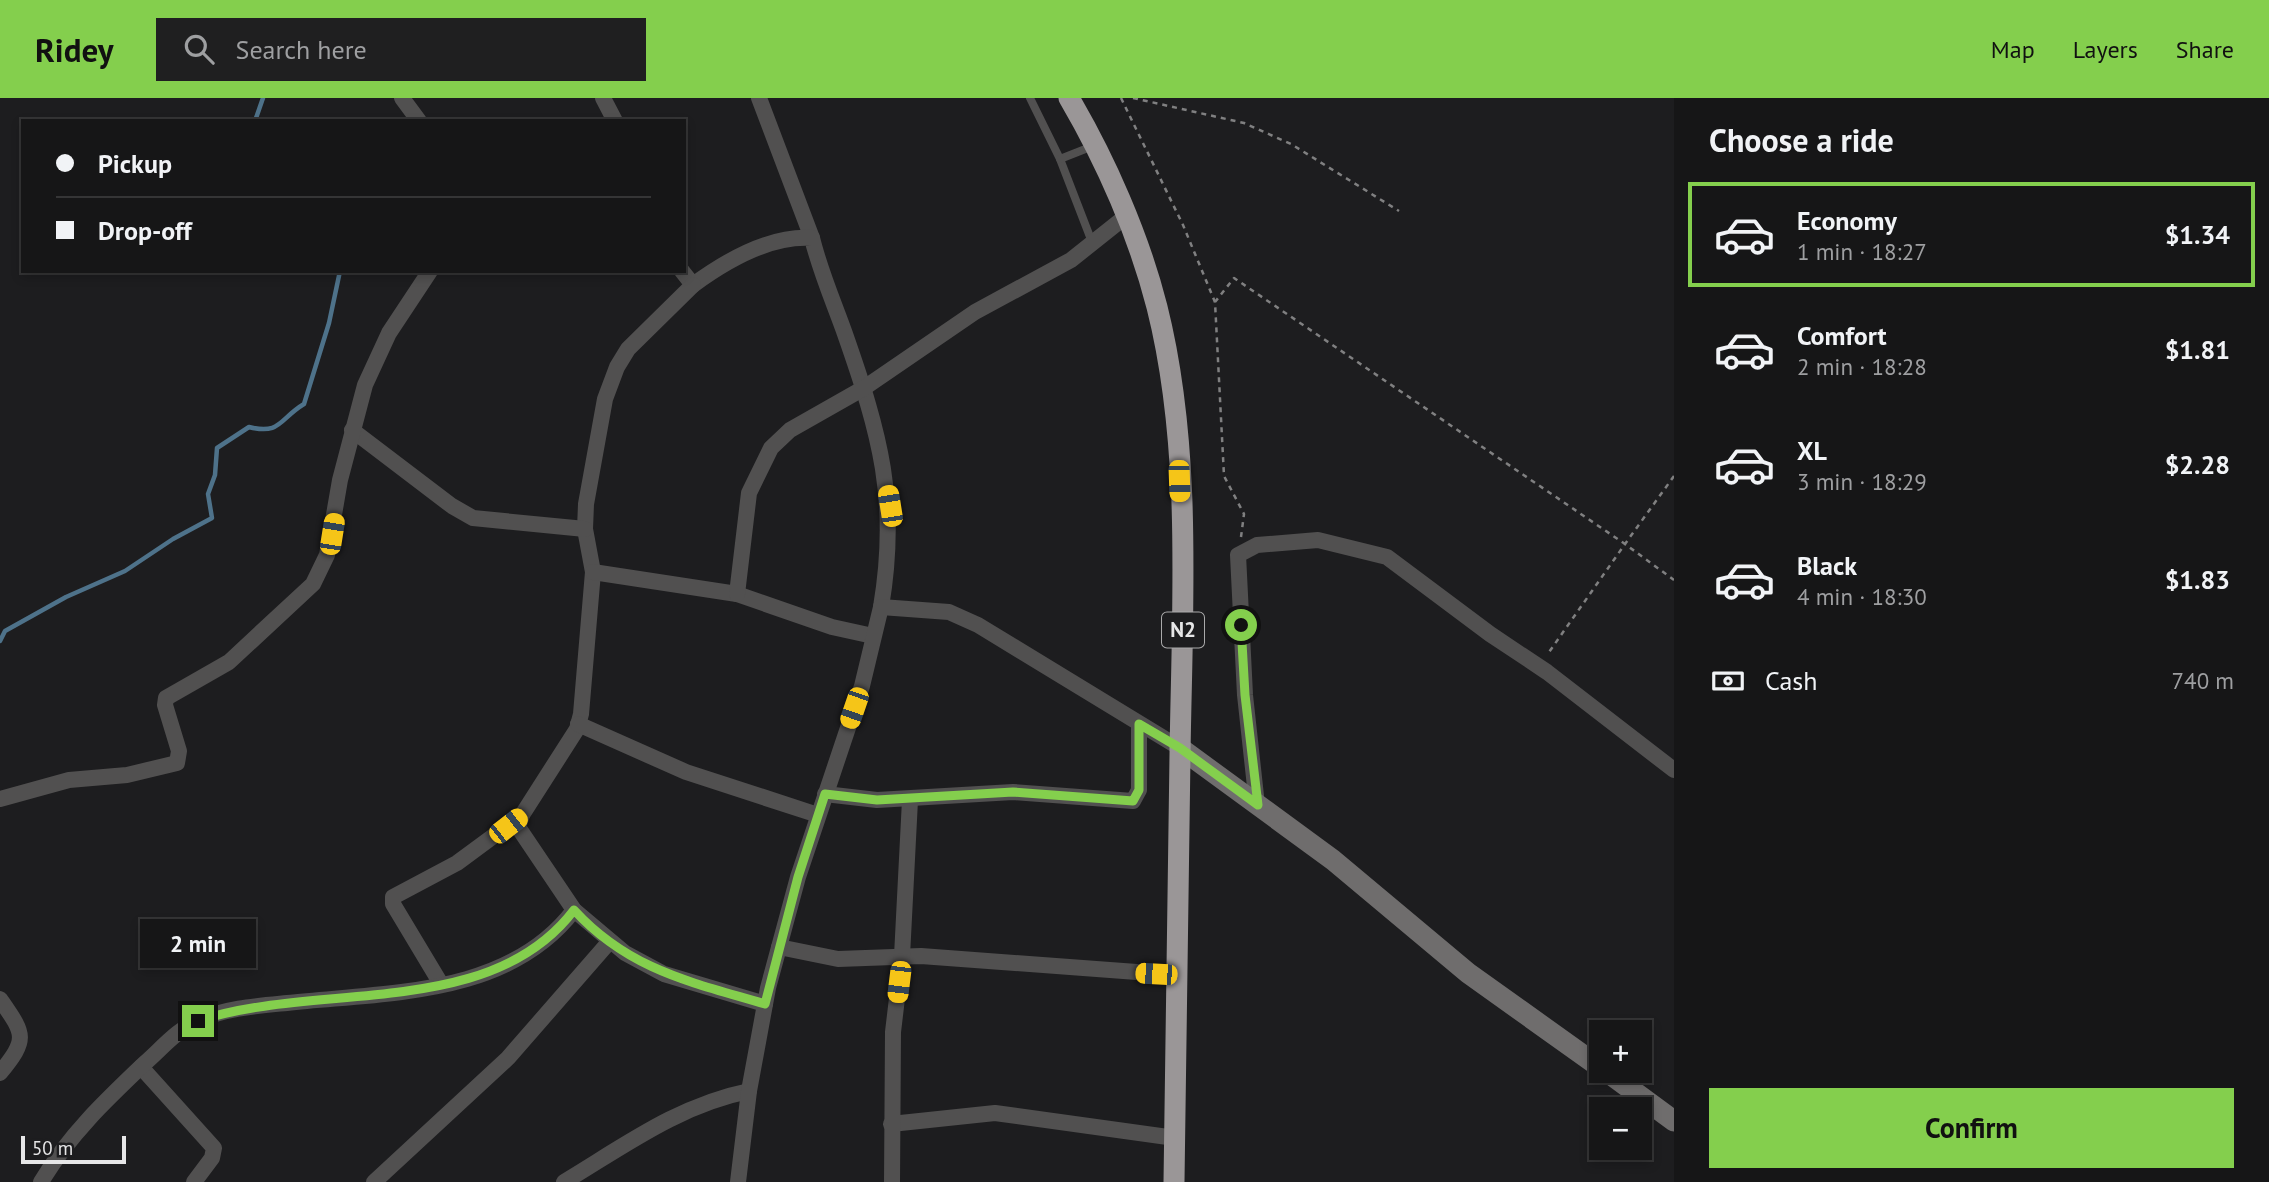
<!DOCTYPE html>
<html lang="en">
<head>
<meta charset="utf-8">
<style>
	:root { --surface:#161617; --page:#1f1f20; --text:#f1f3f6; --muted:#9e9fa1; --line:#353536; --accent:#84cf4d }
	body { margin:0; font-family:"PT Sans",sans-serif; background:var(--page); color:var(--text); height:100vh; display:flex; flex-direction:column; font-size:26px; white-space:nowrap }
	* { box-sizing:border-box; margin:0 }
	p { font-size:23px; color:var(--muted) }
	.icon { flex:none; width:38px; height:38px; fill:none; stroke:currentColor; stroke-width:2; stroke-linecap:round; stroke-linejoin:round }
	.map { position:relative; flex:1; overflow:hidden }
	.panel { display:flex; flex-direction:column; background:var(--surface); width:595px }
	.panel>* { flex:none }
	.guide { position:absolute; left:21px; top:21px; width:665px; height:154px; border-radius:0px; box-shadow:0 4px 10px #0003,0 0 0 2px var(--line); display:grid; align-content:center; height:154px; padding:0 35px; background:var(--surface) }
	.controls { position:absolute; left:1589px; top:922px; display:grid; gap:14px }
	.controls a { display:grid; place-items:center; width:63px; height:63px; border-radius:0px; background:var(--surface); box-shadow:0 4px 10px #0003,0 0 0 2px var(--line); font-size:35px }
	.scale { position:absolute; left:21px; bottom:18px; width:105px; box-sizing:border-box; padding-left:7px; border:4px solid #e6e6e7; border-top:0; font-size:19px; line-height:24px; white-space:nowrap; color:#e6e6e7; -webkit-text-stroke:5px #1d1d1f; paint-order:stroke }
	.end { position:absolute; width:32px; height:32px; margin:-16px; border:9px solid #84cf4d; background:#111; box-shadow:0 0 0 4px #111 }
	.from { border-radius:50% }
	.bubble { position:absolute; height:49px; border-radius:0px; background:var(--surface); box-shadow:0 4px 10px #0003,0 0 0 2px var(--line); font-size:23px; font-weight:600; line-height:49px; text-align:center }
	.car { position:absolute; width:21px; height:42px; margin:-21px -10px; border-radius:9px; box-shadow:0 0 5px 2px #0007; background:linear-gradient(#f5c518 24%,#345 0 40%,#f5c518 0 76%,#345 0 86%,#f5c518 0) }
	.guide b { display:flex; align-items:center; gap:24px; height:66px; font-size:26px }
	.guide b+b { border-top:2px solid var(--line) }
	.guide i { width:18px; height:18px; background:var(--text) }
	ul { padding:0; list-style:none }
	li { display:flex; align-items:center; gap:21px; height:105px; margin:0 14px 10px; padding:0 21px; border:4px solid transparent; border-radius:0px }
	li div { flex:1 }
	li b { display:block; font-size:26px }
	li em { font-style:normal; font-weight:600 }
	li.selected { border-color:var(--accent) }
	li>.icon { width:63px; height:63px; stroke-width:1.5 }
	h2 { padding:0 35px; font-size:32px; line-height:84px }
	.pay { display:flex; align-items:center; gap:18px; height:77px; padding:0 35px; font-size:26px }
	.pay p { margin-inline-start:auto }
	.button { display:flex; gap:14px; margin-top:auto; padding:14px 35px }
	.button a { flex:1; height:80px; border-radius:0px; background:var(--accent); color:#111; font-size:28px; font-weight:600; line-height:80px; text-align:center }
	header { display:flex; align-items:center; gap:42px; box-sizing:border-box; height:98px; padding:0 35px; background:var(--accent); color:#111 }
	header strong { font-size:33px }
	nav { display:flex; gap:38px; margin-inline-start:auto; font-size:24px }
	.search { width:490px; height:63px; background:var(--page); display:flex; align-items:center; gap:18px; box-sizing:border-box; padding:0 24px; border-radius:0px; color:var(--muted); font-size:26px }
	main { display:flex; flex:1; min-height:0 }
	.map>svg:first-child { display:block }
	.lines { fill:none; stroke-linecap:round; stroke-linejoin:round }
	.stream { stroke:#4e728a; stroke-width:4.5 }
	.path { stroke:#808081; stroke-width:2.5; stroke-dasharray:5 5; stroke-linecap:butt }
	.lane { stroke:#515050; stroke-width:8 }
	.street { stroke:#515050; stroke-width:16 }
	.secondary { stroke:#6f6d6d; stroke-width:21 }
	.highway { stroke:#9a9697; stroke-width:21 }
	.route { stroke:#84cf4d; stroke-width:9 }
	.labels { text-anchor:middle; stroke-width:5; stroke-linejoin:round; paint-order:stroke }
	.shield { fill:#1d1d1f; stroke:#aaaaab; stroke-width:2 }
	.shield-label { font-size:21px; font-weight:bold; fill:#e6e6e7 }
</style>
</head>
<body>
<header>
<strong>Ridey</strong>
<div class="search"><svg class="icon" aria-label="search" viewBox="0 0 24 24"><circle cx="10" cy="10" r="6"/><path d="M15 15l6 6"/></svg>Search here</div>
<nav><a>Map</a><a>Layers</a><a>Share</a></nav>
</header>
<main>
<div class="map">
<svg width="1674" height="1084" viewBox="0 0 1674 1084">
	<rect width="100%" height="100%" fill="#1d1d1f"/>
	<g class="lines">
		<g class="stream">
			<path d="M255 23 263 0"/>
			<path d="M0 543 5 533 66 499 125 473 173 441 212 420 208 396 215 377 217 350 249 329C281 337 279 321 304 306L329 225 340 173"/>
		</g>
		<g class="path">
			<path d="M1121 0 1183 127 1215 204"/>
			<path d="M1133 0 1244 25 1291 46 1399 113"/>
			<path d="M1674 378 1625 446 1674 482"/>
			<path d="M1241 439 1244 416 1224 378 1215 204 1234 180 1625 446 1547 557"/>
		</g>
		<g class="lane">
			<path d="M1030 0 1060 61 1092 144"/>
			<path d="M1060 61 1093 48"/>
		</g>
		<g class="street">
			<path d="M402 0 419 23"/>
			<path d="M603 0 615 23"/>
			<path d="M759 0 812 140"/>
			<path d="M682 173 693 187C727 162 770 137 812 140 820 173 834 205 845 236 880 336 899 403 881 509"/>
			<path d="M693 187 628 251 617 269 605 301 586 406 585 431 593 474 581 616 577 631 522 717 518 729 574 812 625 855 664 876 765 906"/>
			<path d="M352 332 452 408 473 420 585 431"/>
			<path d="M593 474 737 496 832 529 873 538"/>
			<path d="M737 496 749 395 771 350 790 332 864 290 975 214 1071 162 1125 119"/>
			<path d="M578 626 686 674 818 717"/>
			<path d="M825 696 877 702 1013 694 1133 703 1139 692V626"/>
			<path d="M0 701 69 682 127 677 177 665 179 653 165 607 166 600 229 564 313 486 327 457 340 382 365 287 389 235 430 173"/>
			<path d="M1257 707 1245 597 1238 457 1257 447 1318 442 1387 459 1490 536 1547 574 1674 672"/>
			<path d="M779 849 838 861 921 858 1177 877"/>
			<path d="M441 886 393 806V799L457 765 522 717"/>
			<path d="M0 901C24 936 29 940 0 975"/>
			<path d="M141 969 214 1050 212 1060 194 1084"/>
			<path d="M891 1026 995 1015 1175 1040"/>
			<path d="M41 1084C69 1037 106 1002 145 965 162 950 178 931 199 922 227 910 256 908 287 905 386 894 508 899 574 812"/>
			<path d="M374 1084 508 960 610 843"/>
			<path d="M564 1084C624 1048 679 1007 749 993"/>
			<path d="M738 1084 749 993 768 890 798 779 862 588 881 509 949 514 978 527 1180 650"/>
			<path d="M892 1084 893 934 902 858 910 702"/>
		</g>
		<g class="secondary">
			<path d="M1180 650 1333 762 1468 875 1601 970"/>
			<path d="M1606 973 1674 1023"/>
		</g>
		<path class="highway" d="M1069 0C1106 63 1139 138 1157 209 1193 352 1182 511 1180 657 1178 799 1176 942 1174 1084"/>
	</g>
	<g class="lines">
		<path class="route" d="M198 923C317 883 490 923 574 812 629 872 691 884 765 906L798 779 825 696 877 702 1013 694 1133 703 1139 692V626L1180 650 1258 707 1245 597 1241 527"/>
	</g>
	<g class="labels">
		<rect class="shield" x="1162" y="514.5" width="42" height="35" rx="5"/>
		<g class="shield-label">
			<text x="1183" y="539">N2</text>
		</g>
	</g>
</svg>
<div class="controls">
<a>+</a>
<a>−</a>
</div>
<div class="scale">50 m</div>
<i class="end from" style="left:1241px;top:527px"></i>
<i class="end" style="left:198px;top:923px"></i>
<div class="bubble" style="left:140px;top:821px;width:116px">2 min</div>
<i class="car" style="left:1179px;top:383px;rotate:178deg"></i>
<i class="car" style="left:890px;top:408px;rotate:351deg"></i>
<i class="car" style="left:332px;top:436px;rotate:9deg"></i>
<i class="car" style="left:854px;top:610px;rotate:199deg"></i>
<i class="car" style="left:508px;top:728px;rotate:52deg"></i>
<i class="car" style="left:1156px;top:876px;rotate:273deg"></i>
<i class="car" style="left:899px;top:884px;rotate:187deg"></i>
<div class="guide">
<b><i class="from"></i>Pickup</b>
<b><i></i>Drop-off</b>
</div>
</div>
<section class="panel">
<h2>Choose a ride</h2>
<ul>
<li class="selected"><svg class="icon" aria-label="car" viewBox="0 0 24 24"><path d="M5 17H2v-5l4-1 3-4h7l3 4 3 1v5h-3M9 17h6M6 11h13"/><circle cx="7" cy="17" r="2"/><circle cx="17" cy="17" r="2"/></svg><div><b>Economy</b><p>1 min · 18:27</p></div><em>$1.34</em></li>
<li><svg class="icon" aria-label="car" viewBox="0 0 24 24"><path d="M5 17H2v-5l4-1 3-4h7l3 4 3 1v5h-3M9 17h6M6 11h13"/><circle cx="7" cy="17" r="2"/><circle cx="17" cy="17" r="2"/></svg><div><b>Comfort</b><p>2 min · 18:28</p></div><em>$1.81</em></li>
<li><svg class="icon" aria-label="car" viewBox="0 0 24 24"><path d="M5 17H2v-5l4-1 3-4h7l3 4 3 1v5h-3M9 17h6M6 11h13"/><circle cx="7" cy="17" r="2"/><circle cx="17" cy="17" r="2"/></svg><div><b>XL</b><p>3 min · 18:29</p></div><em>$2.28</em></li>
<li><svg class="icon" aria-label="car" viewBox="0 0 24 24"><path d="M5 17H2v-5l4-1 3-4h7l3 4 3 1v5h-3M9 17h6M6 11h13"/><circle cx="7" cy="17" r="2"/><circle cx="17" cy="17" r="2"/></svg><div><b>Black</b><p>4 min · 18:30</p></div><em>$1.83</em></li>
</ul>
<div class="pay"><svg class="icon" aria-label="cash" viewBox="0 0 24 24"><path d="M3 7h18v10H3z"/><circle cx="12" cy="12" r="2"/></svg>Cash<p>740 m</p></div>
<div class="button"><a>Confirm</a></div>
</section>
</main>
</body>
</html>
